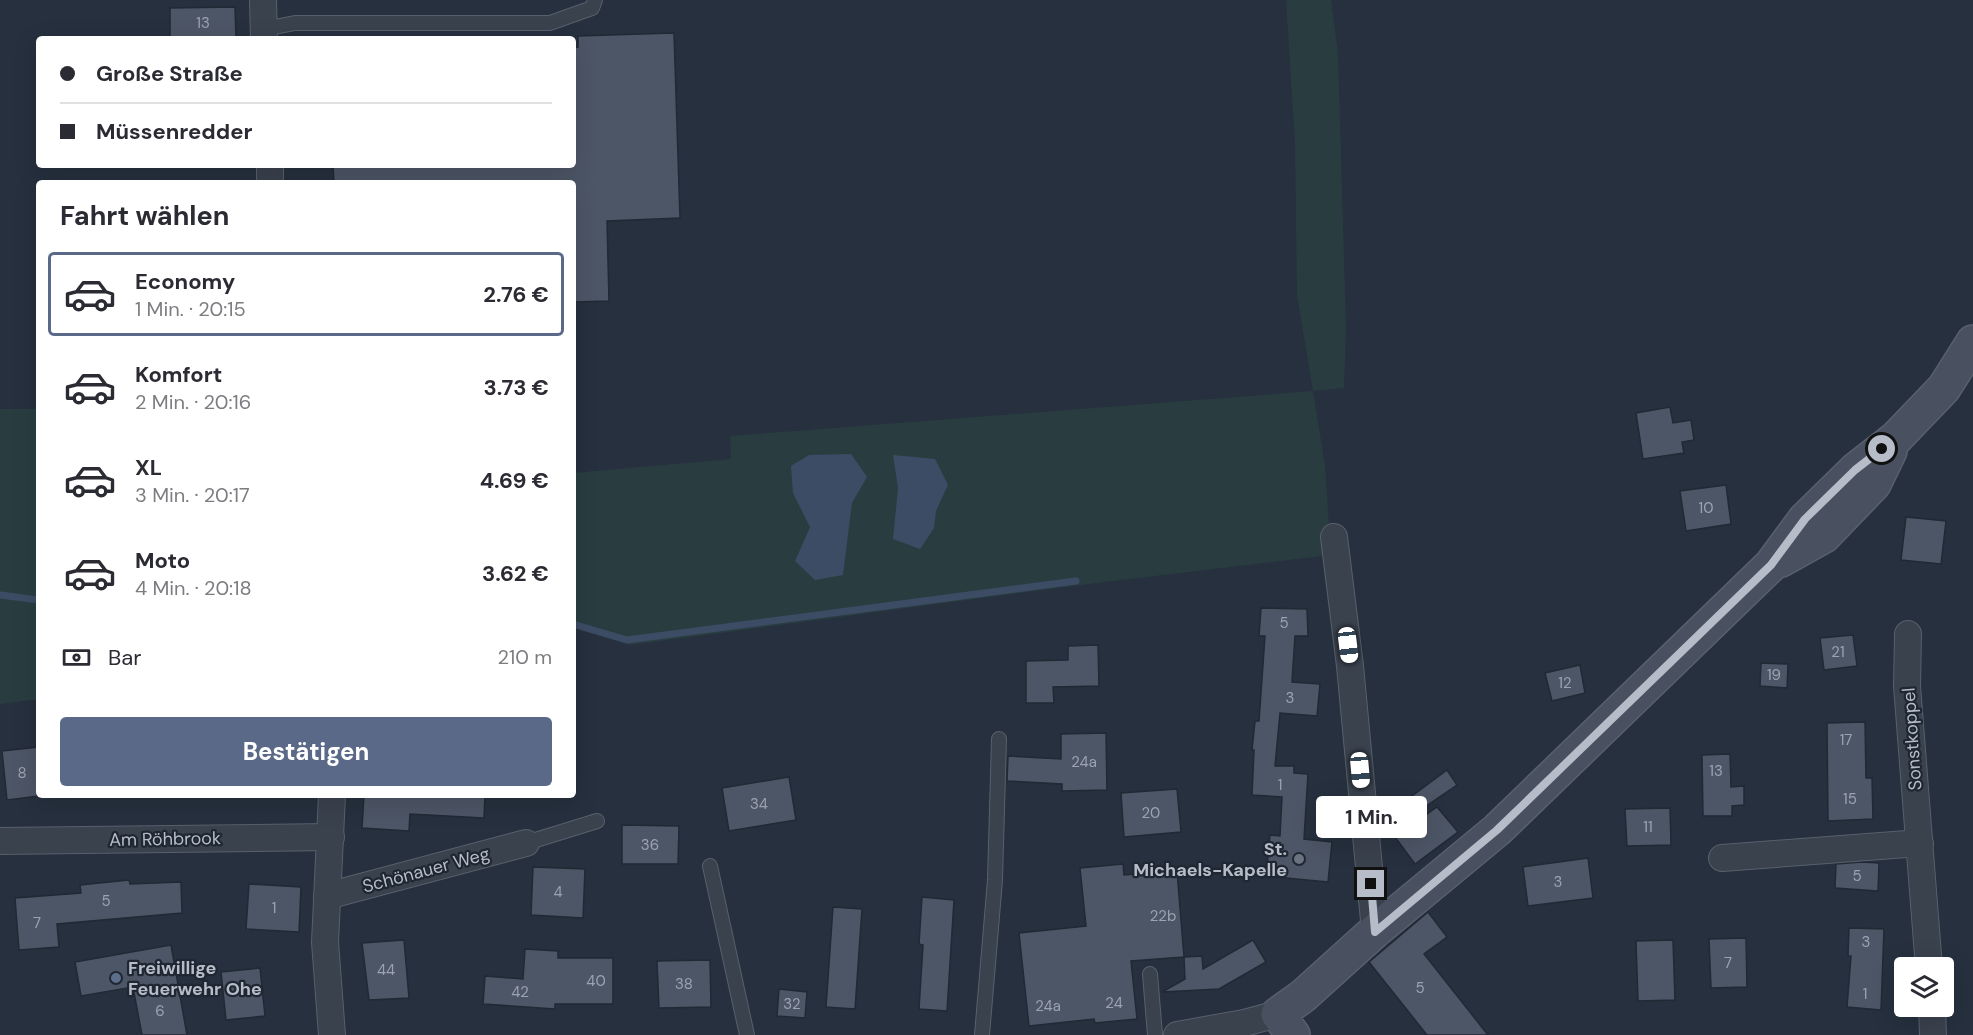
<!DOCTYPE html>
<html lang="de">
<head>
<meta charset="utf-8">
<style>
	:root { --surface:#fff; --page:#f7f7f7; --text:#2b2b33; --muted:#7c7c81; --line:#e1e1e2; --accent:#5a6988 }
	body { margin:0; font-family:"DM Sans",sans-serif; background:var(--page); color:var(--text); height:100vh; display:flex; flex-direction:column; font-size:22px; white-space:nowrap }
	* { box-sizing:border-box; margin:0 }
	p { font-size:20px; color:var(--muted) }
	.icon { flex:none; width:33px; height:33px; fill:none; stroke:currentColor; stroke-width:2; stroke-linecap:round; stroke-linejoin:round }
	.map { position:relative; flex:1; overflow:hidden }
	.panel { position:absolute; left:36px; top:180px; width:540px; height:618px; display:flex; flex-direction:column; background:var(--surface); border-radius:6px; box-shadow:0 6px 24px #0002 }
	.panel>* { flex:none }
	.banner { position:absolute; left:36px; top:36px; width:540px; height:132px; border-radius:6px; box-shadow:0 6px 24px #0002; display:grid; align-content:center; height:132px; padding:0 24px; background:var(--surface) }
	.tools { position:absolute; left:1894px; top:957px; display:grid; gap:12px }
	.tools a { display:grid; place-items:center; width:60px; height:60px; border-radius:6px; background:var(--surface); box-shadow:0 6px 24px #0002; font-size:30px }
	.end { position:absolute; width:27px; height:27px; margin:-14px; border:8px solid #b6bdc9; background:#111; box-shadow:0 0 0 3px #111 }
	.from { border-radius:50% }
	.bubble { position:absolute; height:42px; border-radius:6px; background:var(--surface); box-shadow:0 6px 24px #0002; font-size:20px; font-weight:700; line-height:42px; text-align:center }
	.car { position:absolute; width:18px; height:36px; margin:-18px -9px; border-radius:8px; box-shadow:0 0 4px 2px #0007; background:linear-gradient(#fff 24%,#345 0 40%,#fff 0 76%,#345 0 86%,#fff 0) }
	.banner b { display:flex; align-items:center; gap:21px; height:57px; font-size:22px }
	.banner b+b { border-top:2px solid var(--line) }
	.banner i { width:15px; height:15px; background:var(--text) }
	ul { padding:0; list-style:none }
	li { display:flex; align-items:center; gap:18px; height:84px; margin:0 12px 9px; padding:0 12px; border:3px solid transparent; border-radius:6px }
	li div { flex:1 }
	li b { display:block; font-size:22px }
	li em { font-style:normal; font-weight:700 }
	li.on { border-color:var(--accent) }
	li>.icon { width:54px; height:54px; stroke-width:1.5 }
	h2 { padding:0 24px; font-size:27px; line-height:72px }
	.pay { display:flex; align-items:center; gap:15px; height:66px; padding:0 24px; font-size:22px }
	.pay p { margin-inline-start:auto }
	.action { display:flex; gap:12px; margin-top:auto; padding:12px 24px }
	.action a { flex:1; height:69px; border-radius:6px; background:var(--accent); color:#fff; font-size:24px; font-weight:700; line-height:69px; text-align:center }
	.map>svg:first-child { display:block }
	.green { fill:#293d40; fill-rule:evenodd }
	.water { fill:#3d4c65 }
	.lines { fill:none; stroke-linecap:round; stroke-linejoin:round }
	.stream { stroke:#3d4c65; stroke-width:7 }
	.building { fill:#4d5666; stroke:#212935; stroke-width:1.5 }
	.lane-casing { stroke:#58606c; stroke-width:16 }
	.street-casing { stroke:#58606c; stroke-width:28 }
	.secondary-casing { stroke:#58606c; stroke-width:36 }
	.lane { stroke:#3a424e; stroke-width:14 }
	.street { stroke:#3a424e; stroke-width:26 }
	.secondary { stroke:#495160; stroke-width:33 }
	.route { stroke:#b6bdc9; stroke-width:8 }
	.worship-dot { fill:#6b7280; stroke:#1f2733; stroke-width:2 }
	.service-dot { fill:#5c6f8a; stroke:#1f2733; stroke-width:2 }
	.labels { text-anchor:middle; stroke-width:4.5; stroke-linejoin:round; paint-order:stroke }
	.number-label { font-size:15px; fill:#9ca3b0 }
	.street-label { font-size:18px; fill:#b6bdc9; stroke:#1f2733 }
	.poi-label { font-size:18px; font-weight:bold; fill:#b6bdc9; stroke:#1f2733; text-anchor:end }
</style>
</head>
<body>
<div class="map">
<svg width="1973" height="1035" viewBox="0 0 1973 1035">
	<rect width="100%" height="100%" fill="#26303e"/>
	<g class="green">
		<path d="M1286 0H1331L1338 53 1346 328 1344 388 1313 391 1325 466 1331 555 1080 585 630 645 573 628V473L731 459 730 436 1313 391 1297 295 1295 143ZM894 455 948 485 936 511 894 539 898 488ZM867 477 852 503 843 575 795 561 810 527Z"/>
		<path d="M0 409H39V699L0 704Z"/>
	</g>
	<g class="water">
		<path d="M851 454 867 477 852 503 843 575 815 580 795 561 810 527 793 493 791 466 809 455Z"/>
		<path d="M893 455 935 459 948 485 936 511 934 528 920 549 893 539 898 488Z"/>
	</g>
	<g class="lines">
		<g class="stream">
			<path d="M0 595 39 600"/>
			<path d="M573 624 627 640 1076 581"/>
		</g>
	</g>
	<g class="building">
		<path d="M235 7 236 39H170V8Z"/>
		<path d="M674 33 680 218 607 221 609 301 573 302V183H334L333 165H573V48L578 47V36Z"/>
		<path d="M1670 407 1673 423 1691 420 1694 440 1682 442 1684 453 1643 459 1636 413Z"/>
		<path d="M1726 485 1731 524 1686 531 1680 491Z"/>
		<path d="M1906 517 1946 521 1941 564 1901 560Z"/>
		<path d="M1261 608 1307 609 1308 636H1295L1292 682 1320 684 1317 716 1280 713 1275 766H1294V773L1308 774 1304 839 1332 842 1328 882 1266 876 1270 835 1280 836 1282 797 1252 795 1254 750H1252L1255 721H1259L1265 636H1259Z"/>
		<path d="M1853 635 1857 666 1824 670 1820 638Z"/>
		<path d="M1098 645 1099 686 1053 687 1054 703H1026V661L1068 660V646Z"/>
		<path d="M1761 663 1788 664 1787 688 1760 686Z"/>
		<path d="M1580 665 1585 693 1552 701 1545 673Z"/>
		<path d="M1865 722 1866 778H1872L1873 819 1828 821 1827 723Z"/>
		<path d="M1106 733 1107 790 1062 791V784L1007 781 1008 756 1061 759V734Z"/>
		<path d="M39 747V796L7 800 2 751Z"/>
		<path d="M1730 754 1731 787 1744 786V805L1732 806V816H1703L1702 755Z"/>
		<path d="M1447 770 1457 785 1413 815 1404 802Z"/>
		<path d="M789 777 796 820 729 831 722 788Z"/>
		<path d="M1177 789 1181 832 1124 837 1121 793Z"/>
		<path d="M364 795H485L484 818 410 814 409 831 362 828Z"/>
		<path d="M1437 807 1458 832 1415 864 1395 837Z"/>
		<path d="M1670 808 1671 845 1627 846 1625 809Z"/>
		<path d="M622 825 679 826 678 864H622Z"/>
		<path d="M1588 858 1593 898 1528 906 1523 867Z"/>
		<path d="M1862 862 1879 863 1878 891 1835 888 1836 864Z"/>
		<path d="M1123 864 1124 875 1177 871 1184 957 1131 961 1137 1019 1095 1023 1094 1019 1029 1026 1019 933 1086 926 1080 868Z"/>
		<path d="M533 867 585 869 583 918 531 915Z"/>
		<path d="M129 880 130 884 181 882 182 913 57 924 59 947 19 950 15 898 81 893 80 885Z"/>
		<path d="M249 884 301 887 299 932 246 929Z"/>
		<path d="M922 897 954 900 947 1011 919 1009 923 945 919 944Z"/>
		<path d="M833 907 862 909 855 1009 826 1007Z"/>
		<path d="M1428 912 1447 937 1424 954 1488 1035H1427L1369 962Z"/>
		<path d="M1849 928 1884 929 1881 1010 1847 1007 1851 956H1848Z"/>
		<path d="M1746 938 1747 987 1711 988 1709 939Z"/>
		<path d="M404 940 409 998 369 1000 362 943Z"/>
		<path d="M1253 940 1266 962 1219 989 1162 992 1185 979 1184 957 1202 956 1203 969Z"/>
		<path d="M1673 940 1675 1000 1638 1001 1636 941Z"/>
		<path d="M171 945 187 1035H142L133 987 81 996 75 962Z"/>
		<path d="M525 949 558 951V958H613V1004H555V1009L483 1004 485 976 523 979Z"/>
		<path d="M710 960 711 1007 659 1008 657 961Z"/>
		<path d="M260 968 265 1016 226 1020 221 972Z"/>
		<path d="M779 989 807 992 805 1018 777 1016Z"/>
	</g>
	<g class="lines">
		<g class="lane-casing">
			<g id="lane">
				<path d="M264 29 295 23H550L592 8 595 0"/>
				<path d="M526 843 597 821"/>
				<path d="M710 866 747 1035"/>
				<path d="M1150 974 1155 1035"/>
				<path d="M982 1035 995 880 999 739"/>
			</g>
		</g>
		<g class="street-casing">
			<g id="street">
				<path d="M263 0 264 39"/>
				<path d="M270 165V183"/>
				<path d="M1334 537 1350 666 1375 931"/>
				<path d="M1908 634 1907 686 1929 968"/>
				<path d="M0 841 331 837"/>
				<path d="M1722 858 1920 843"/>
				<path d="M327 896 526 843"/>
				<path d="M1932 1006 1933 1035"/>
				<path d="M332 1035 325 942 332 795"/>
				<path d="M1177 1035 1244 1023 1278 1014"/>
			</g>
		</g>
		<g class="secondary-casing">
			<g id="secondary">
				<path d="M1781 560 1824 536 1874 484 1890 451"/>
				<path d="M1293 1035 1278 1014 1303 996 1375 931 1497 830 1771 565 1805 519 1855 470 1896 438 1944 388 1973 342"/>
			</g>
		</g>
		<use href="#lane" class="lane"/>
		<use href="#street" class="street"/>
		<use href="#secondary" class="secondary"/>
	</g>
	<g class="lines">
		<path class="route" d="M1371 884 1375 932 1497 830 1771 565 1805 519 1855 470 1882 449"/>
	</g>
	<circle class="worship-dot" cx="1299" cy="859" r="6"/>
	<circle class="service-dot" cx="116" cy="978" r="6"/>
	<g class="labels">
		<g class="number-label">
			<text x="203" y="28">13</text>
			<text x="1706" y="513">10</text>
			<text x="1284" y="628">5</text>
			<text x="1838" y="657">21</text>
			<text x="1774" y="680">19</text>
			<text x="1565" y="688">12</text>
			<text x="1290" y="703">3</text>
			<text x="1846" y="745">17</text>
			<text x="1084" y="767">24a</text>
			<text x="1716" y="776">13</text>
			<text x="22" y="778">8</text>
			<text x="1280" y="790">1</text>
			<text x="1850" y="804">15</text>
			<text x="759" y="809">34</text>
			<text x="1151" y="818">20</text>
			<text x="1648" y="832">11</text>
			<text x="650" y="850">36</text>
			<text x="1857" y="881">5</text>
			<text x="1558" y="887">3</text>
			<text x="558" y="897">4</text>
			<text x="106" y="906">5</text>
			<text x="274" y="913">1</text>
			<text x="1163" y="921">22b</text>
			<text x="37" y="928">7</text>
			<text x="1866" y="947">3</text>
			<text x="1728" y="968">7</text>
			<text x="386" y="975">44</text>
			<text x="596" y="986">40</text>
			<text x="684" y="989">38</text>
			<text x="1420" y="993">5</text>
			<text x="520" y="997">42</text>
			<text x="1865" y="999">1</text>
			<text x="1114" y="1008">24</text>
			<text x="792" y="1009">32</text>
			<text x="1048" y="1011">24a</text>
			<text x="160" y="1016">6</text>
		</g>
		<g class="street-label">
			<text transform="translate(1912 739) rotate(-94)" y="6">Sonstkoppel</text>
			<text transform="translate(165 839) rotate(-1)" y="6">Am Röhbrook</text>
			<text transform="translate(426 870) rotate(-15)" y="6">Schönauer Weg</text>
		</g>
		<g class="poi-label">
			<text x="1287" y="855">St.<tspan x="1287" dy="21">Michaels-Kapelle</tspan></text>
			<text x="128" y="974" text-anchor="start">Freiwillige<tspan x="128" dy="21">Feuerwehr Ohe</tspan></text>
		</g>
	</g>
</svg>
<div class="tools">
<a><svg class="icon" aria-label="layers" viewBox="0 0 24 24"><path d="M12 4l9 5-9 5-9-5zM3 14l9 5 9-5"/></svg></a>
</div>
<i class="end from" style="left:1882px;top:449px"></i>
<i class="end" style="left:1371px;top:884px"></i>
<div class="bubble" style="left:1316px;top:796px;width:111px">1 Min.</div>
<i class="car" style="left:1348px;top:645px;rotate:173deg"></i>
<i class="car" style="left:1360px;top:770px;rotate:175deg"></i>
<div class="banner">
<b><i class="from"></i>Große Straße</b>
<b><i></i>Müssenredder</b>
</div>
<section class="panel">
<h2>Fahrt wählen</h2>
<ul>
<li class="on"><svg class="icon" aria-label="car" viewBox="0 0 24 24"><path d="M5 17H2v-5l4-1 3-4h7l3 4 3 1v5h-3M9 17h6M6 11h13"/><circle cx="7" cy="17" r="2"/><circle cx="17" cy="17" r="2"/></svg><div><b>Economy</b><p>1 Min. · 20:15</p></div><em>2.76 €</em></li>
<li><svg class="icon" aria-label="car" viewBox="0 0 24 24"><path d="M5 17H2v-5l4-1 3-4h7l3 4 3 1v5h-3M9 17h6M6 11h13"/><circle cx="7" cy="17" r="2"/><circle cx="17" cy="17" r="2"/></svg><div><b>Komfort</b><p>2 Min. · 20:16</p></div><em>3.73 €</em></li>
<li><svg class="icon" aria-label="car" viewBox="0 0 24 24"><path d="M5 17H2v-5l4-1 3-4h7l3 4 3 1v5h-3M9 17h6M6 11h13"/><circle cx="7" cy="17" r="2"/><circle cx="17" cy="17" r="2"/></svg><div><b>XL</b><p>3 Min. · 20:17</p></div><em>4.69 €</em></li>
<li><svg class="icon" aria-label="car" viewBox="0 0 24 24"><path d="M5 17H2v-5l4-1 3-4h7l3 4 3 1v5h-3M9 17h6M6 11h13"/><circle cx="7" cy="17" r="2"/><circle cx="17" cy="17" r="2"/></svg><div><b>Moto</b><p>4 Min. · 20:18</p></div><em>3.62 €</em></li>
</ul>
<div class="pay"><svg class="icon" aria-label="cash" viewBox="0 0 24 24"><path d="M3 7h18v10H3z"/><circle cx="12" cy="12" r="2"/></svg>Bar<p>210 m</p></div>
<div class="action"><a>Bestätigen</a></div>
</section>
</div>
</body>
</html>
